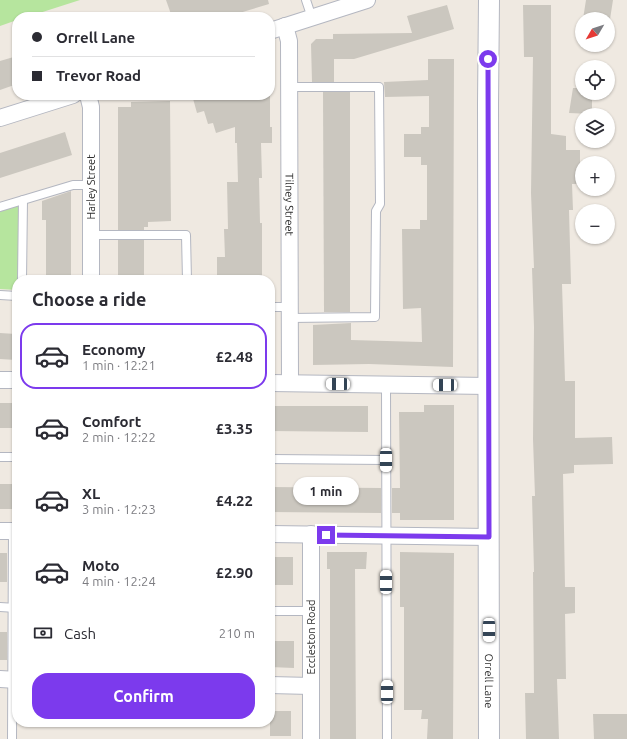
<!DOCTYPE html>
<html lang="en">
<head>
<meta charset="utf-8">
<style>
	:root { --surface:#fff; --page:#f7f7f7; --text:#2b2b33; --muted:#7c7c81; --line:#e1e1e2; --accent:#7c3aed }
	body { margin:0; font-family:Ubuntu,sans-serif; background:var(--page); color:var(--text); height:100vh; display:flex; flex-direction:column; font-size:15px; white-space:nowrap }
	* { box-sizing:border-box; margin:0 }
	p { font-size:13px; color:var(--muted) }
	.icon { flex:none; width:22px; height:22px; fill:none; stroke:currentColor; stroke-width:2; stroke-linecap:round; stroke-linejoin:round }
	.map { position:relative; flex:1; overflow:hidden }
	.sheet { position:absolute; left:12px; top:275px; width:263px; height:452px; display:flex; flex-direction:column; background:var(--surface); border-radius:16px; box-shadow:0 1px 3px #0004 }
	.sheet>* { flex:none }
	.top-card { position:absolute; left:12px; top:12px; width:263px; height:88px; border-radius:16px; box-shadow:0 1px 3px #0004; display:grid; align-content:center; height:88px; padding:0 20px; background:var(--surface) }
	.needle { width:26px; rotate:231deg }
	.controls { position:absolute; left:575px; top:12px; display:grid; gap:8px }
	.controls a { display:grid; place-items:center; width:40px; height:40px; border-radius:50%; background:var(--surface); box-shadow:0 1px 3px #0004; font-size:20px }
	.end { position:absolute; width:18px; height:18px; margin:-9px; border:5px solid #7c3aed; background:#fff; box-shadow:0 0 0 2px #fff }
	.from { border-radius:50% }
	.bubble { position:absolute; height:28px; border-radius:14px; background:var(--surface); box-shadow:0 1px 3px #0004; font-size:13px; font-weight:600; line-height:28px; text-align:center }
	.car { position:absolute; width:12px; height:24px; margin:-12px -6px; border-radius:5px; box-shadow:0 0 3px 1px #0007; background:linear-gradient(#fff 24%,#345 0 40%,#fff 0 76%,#345 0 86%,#fff 0) }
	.top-card b { display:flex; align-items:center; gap:14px; height:38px; font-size:15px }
	.top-card b+b { border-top:1px solid var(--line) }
	.top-card i { width:10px; height:10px; background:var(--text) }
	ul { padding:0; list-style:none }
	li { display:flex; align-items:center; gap:12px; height:66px; margin:0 8px 6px; padding:0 12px; border:2px solid transparent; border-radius:16px }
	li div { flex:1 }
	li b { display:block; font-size:15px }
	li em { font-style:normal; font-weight:600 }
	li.on { border-color:var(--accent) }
	li>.icon { width:36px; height:36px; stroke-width:1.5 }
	h2 { padding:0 20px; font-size:18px; line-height:48px }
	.pay { display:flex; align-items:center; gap:10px; height:44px; padding:0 20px; font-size:15px }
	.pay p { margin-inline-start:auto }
	.primary-button { display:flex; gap:8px; margin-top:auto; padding:8px 20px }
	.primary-button a { flex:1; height:46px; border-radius:16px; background:var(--accent); color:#fff; font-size:16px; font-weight:600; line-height:46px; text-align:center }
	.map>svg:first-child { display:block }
	.green { fill:#b6e59e }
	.building { fill:#cbc7bf }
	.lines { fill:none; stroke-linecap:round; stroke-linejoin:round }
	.service-casing { stroke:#b4b7c1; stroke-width:10 }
	.minor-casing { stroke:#b4b7c1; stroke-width:18 }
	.tertiary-casing { stroke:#b4b7c1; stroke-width:22 }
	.service { stroke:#fff; stroke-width:8 }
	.minor { stroke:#fff; stroke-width:16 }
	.tertiary { stroke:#fff; stroke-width:20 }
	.route { stroke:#7c3aed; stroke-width:5 }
	.labels { text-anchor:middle; stroke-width:3; stroke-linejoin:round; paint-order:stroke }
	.street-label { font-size:11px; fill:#2e2e2e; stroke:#fff }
</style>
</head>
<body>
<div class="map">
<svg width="627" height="739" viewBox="0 0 627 739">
	<rect width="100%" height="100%" fill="#efe9e1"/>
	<g class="green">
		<path d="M0 0H80L27 17H17V20L0 26Z"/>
		<path d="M20 204V280H17V290L0 289V210Z"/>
	</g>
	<g class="building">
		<path d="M166 0H268L269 4 226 17H172Z"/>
		<path d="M586 0H613L608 32V19H583Z"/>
		<path d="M447 5 454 29 354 59H334V82H312L311 44 316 39H333V34L412 33 407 16Z"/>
		<path d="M523 5H551V134L566 136V150H580V184H572L573 210H569L571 284H562L565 381H575V438L612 437 613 464 574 465V473L563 474 565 587H575V613L565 614 566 679H557L559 739H526L525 693H534L533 572H534L532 496H535L533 439 534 327 532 268H534L531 193 533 57H524Z"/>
		<path d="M17 56V84L0 90V61Z"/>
		<path d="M428 59H454L453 367 369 364 313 365V325L351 323V340L422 342 421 308 403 309 402 229H420V220H427V165H421V157H404V134H421V127H429V96L385 97 384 82 428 80Z"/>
		<path d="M573 88H582V93H592V114L569 113Z"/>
		<path d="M323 92H350V312H324Z"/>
		<path d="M192 95H270V127H272V143H261L262 178H259L260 223H262V280H217V257H225L224 229H228L227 182H238L237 143H235V127L216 133 213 123 208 124 204 111 197 113Z"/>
		<path d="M170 101 171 221 148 222V227H144V230H118V107H131V102Z"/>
		<path d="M65 132 72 155 0 178V153Z"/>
		<path d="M71 191V280H46V220H42V201Z"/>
		<rect x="118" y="240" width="26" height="40"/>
		<path d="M0 333 16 334V360L0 359Z"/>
		<rect x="0" y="403" width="17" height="25"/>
		<path d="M424 405H454V520H400V513H392V488H400L399 412H424Z"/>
		<path d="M270 406H368V432L270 431Z"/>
		<rect x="0" y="484" width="17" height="25"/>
		<path d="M270 487 381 488V513L270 512Z"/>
		<path d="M327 552H367L366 569H355L356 739H330V569H327Z"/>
		<path d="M400 552 454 553 453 739H427L428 719H421L422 710H404V607H400Z"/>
		<rect x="0" y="553" width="7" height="29"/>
		<rect x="270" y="557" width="23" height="28"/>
		<rect x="0" y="632" width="7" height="28"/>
		<path d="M270 641H294V668L270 667Z"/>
		<rect x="270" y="711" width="21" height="25"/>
		<path d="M593 714H627V739H594Z"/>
	</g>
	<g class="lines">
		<g class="service-casing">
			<g id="service">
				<path d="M306 0 312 18"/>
				<path d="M289 87H379L380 204 376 211 375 317 290 318"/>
				<path d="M0 207 23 200"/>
				<path d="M91 235H186L187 280"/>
				<path d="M22 280 23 200 73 185H91"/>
				<path d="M0 295 17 296"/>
				<path d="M270 307H290"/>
				<path d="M386 385 387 739"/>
				<path d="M0 457H17"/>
				<path d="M270 459 386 460"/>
				<path d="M0 607 16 608"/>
				<path d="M270 611H311"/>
				<path d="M12 739 13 531"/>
			</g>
		</g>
		<g class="minor-casing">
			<g id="minor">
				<path id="s1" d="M285 26 289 41 290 383"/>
				<path d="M270 31 367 0"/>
				<path d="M88 95 91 107V280"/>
				<path d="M0 118 73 95"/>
				<path d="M0 380H17"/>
				<path d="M270 383 489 386"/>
				<path d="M0 531H17"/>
				<path d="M270 534 489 537"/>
				<path d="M0 679 17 680"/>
				<path d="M270 685 311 686"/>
				<path d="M311 739V534"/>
			</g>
		</g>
		<g class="tertiary-casing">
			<g id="tertiary">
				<path id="s2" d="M489 0 488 104 489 739"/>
			</g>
		</g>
		<use href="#service" class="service"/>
		<use href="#minor" class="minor"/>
		<use href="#tertiary" class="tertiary"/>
	</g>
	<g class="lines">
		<path class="route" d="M326 535 489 537 488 59"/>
	</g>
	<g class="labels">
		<g class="street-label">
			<text transform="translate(91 187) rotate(-90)" y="4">Harley Street</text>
			<text dy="4" stroke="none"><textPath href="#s1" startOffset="179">Tilney Street</textPath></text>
			<text transform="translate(311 637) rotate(-90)" y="4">Eccleston Road</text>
			<text dy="4" stroke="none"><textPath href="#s2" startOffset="681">Orrell Lane</textPath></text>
		</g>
	</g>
</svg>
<div class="controls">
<a><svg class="needle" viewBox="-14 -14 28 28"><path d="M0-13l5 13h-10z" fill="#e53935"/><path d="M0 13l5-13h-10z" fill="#7c7c81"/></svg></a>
<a><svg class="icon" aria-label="locate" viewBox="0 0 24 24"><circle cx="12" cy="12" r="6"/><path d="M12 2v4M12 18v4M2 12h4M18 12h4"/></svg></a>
<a><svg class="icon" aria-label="layers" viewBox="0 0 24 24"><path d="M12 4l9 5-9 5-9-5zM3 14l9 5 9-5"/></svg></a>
<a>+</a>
<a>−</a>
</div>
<i class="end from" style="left:488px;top:59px"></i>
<i class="end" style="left:326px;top:535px"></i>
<div class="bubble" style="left:293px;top:477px;width:66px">1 min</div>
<i class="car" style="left:338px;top:384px;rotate:271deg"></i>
<i class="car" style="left:445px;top:385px;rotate:270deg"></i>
<i class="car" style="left:386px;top:460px;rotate:180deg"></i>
<i class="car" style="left:386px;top:582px;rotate:0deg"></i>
<i class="car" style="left:489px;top:630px;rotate:180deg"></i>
<i class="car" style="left:387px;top:692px;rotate:0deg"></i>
<div class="top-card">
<b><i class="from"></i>Orrell Lane</b>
<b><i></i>Trevor Road</b>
</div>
<section class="sheet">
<h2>Choose a ride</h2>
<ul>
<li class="on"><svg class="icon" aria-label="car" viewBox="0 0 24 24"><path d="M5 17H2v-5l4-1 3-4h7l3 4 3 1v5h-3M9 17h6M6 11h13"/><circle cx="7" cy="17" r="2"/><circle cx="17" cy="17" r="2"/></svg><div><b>Economy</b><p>1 min · 12:21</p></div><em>£2.48</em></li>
<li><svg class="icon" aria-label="car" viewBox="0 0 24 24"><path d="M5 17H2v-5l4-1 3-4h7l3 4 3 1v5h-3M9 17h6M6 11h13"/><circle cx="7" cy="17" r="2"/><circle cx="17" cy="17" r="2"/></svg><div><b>Comfort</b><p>2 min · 12:22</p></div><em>£3.35</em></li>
<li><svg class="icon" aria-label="car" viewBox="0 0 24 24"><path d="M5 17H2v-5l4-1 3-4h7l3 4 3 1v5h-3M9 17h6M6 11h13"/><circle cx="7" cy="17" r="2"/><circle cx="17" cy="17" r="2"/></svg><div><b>XL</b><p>3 min · 12:23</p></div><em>£4.22</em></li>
<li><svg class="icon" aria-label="car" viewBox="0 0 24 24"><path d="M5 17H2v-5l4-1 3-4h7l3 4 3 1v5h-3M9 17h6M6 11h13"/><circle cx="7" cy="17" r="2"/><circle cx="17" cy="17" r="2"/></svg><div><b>Moto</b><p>4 min · 12:24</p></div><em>£2.90</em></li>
</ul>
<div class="pay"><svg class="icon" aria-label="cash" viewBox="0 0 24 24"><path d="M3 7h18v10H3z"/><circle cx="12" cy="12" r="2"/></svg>Cash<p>210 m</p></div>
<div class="primary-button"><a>Confirm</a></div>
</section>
</div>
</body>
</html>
